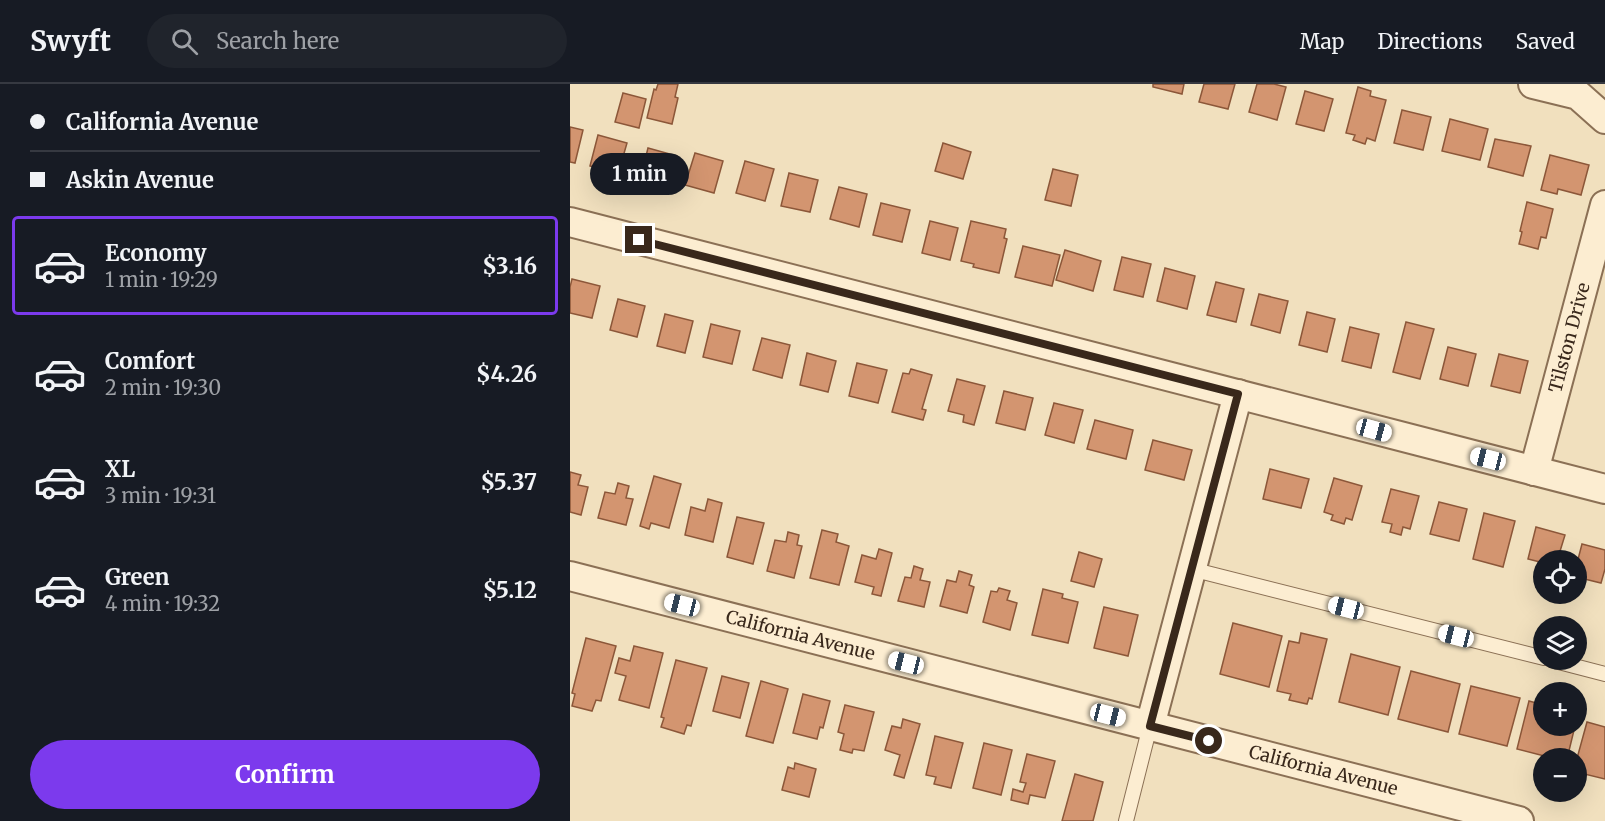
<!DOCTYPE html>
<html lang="en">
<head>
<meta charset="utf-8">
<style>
	:root { --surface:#171b24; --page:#20242c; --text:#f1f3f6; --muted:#9ea1a6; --line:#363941; --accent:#7c3aed }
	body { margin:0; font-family:Merriweather,serif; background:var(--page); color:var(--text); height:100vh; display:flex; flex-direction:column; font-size:22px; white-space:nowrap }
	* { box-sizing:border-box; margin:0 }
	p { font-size:20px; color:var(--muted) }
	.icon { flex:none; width:33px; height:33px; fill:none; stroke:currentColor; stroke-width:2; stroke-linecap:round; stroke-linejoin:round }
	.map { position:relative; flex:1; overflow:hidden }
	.sheet { display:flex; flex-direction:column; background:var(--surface); width:570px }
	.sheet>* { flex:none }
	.hud { display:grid; align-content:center; height:132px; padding:0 30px; background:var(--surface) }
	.fabs { position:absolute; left:963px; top:466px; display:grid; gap:12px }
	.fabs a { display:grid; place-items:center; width:54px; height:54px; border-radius:50%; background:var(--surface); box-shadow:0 6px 24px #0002; font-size:30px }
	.end { position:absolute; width:27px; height:27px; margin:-14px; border:8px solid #39281b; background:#fff; box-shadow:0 0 0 3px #fff }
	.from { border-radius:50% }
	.bubble { position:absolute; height:42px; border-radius:21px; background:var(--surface); box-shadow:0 6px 24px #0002; font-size:20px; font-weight:700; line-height:42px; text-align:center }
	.car { position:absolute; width:18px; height:36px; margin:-18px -9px; border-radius:8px; box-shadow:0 0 4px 2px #0007; background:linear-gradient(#fff 24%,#345 0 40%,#fff 0 76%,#345 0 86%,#fff 0) }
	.hud b { display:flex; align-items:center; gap:21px; height:57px; font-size:22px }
	.hud b+b { border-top:2px solid var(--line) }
	.hud i { width:15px; height:15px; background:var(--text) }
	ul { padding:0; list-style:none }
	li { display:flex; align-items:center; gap:18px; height:99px; margin:0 12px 9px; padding:0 18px; border:3px solid transparent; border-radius:6px }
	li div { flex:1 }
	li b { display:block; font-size:22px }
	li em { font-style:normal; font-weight:700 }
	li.active { border-color:var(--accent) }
	li>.icon { width:54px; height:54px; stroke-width:1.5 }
	.button { display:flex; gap:12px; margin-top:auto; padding:12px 30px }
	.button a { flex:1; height:69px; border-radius:36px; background:var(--accent); color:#fff; font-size:24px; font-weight:700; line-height:69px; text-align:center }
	header { display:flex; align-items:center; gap:36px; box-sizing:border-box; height:84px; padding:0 30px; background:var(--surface); border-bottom:2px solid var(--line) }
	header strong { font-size:28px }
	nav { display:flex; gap:33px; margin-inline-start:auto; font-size:21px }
	.search { width:420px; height:54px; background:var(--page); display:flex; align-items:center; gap:15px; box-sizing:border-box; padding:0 21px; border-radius:33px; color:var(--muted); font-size:22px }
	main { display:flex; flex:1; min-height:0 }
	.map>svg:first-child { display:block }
	.building { fill:#d39570; stroke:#8c5739; stroke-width:1.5 }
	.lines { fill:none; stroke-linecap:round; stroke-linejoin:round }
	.service-casing { stroke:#8b7055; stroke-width:16 }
	.minor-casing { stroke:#8b7055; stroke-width:32 }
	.service { stroke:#fcedd1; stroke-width:14 }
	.minor { stroke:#fcedd1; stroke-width:28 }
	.route { stroke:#39281b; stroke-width:8 }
	.labels { text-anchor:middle; stroke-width:5; stroke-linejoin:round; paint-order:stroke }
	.street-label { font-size:18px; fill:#39281b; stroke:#f8eace }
</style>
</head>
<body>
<header>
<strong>Swyft</strong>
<div class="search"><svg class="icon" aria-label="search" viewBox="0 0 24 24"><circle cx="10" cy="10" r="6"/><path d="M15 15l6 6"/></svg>Search here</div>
<nav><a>Map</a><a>Directions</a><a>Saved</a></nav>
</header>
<main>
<section class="sheet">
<div class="hud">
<b><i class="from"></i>California Avenue</b>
<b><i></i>Askin Avenue</b>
</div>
<ul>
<li class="active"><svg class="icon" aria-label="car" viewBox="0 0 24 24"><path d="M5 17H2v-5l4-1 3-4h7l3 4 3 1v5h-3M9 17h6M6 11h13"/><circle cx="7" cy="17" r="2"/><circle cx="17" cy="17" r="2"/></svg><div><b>Economy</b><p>1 min · 19:29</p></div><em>$3.16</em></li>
<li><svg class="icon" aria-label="car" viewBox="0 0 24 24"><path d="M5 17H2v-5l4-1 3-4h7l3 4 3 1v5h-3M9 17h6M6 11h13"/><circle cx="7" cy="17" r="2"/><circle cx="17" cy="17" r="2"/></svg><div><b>Comfort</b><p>2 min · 19:30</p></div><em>$4.26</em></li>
<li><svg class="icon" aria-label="car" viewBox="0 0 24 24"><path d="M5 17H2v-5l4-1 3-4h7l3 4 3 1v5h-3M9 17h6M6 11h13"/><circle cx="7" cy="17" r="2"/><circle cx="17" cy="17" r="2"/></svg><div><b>XL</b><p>3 min · 19:31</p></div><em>$5.37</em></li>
<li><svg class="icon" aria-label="car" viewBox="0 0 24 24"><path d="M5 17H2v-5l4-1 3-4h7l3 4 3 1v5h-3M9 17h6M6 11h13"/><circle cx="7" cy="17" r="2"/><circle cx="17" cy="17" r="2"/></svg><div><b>Green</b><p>4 min · 19:32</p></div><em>$5.12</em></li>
</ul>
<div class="button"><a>Confirm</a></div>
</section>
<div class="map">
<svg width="1035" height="737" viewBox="0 0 1035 737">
	<rect width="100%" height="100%" fill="#f1e0be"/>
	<g class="building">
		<path d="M88 0H108L105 13 108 14 102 40 77 34 84 5 86 6Z"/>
		<path d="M583 0H614L612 10 583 3Z"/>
		<path d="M634 0H665L658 25 629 18Z"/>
		<path d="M687 0H704L716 3 707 36 679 28Z"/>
		<path d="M788 3 801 7 800 12 816 16 805 57 797 54 795 60 783 56 785 51 776 49Z"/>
		<path d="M735 7 763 15 754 47 726 40Z"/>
		<path d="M53 9 76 15 69 44 45 38Z"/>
		<path d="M832 26 861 33 853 66 824 59Z"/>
		<path d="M880 35 918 45 910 76 872 67Z"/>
		<path d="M0 43 13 46 5 79 0 78Z"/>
		<path d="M28 51 57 59 48 90 20 82Z"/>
		<path d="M925 55 961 62 953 92 918 83Z"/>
		<path d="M373 59 401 68 393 95 365 87Z"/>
		<path d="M78 64 107 72 98 103 70 96Z"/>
		<path d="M125 69 153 77 144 109 115 101Z"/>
		<path d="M980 71 1019 81 1011 111 988 105 987 110 971 106Z"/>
		<path d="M175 77 204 85 195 117 166 109Z"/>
		<path d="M483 85 508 91 501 122 475 116Z"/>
		<path d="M219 89 248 96 240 128 211 122Z"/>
		<path d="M269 103 297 110 289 143 260 135Z"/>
		<path d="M957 118 983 125 976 154 971 153 968 165 949 160 952 148 950 147Z"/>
		<path d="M311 119 340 126 332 158 303 151Z"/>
		<path d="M360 137 388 144 380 176 352 169Z"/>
		<path d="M401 137 436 145 434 154 437 155 429 189 403 183 404 180 391 177Z"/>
		<path d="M453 162 490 171 482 202 445 193Z"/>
		<path d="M495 166 531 177 523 207 486 196Z"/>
		<path d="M552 173 581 180 573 213 544 206Z"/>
		<path d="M595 184 625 192 617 225 587 217Z"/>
		<path d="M2 195 30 202 22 234 0 229V203Z"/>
		<path d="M646 198 674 205 666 238 637 231Z"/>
		<path d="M689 210 718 217 710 249 681 241Z"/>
		<path d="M48 215 75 222 67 253 40 246Z"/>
		<path d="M737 228 765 235 757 268 729 261Z"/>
		<path d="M95 230 123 237 115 269 87 262Z"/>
		<path d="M836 238 864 245 850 295 823 288Z"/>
		<path d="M141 240 170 247 162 280 133 273Z"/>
		<path d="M780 243 809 250 801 284 772 277Z"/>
		<path d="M192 254 220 261 212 294 183 286Z"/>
		<path d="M878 263 906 270 898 302 870 295Z"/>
		<path d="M237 269 266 277 258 308 230 301Z"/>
		<path d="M929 270 958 277 950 309 921 302Z"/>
		<path d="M287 279 317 286 308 319 279 312Z"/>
		<path d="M341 285 362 291 352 325 356 326 353 336 322 328 333 289 339 290Z"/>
		<path d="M387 295 415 302 404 341 393 338 394 331 378 327Z"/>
		<path d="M434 307 463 314 455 346 426 339Z"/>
		<path d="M484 319 513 326 504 359 475 351Z"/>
		<path d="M525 336 563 346 556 375 517 365Z"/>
		<path d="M583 356 622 366 614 396 575 386Z"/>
		<path d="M700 385 739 395 731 424 693 415Z"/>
		<path d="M0 388 11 391 8 401 18 403 11 431 0 428Z"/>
		<path d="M84 392 111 400 99 444 81 439 79 445 70 442Z"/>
		<path d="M764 394 792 402 782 436 776 434 774 440 761 436 763 431 754 428Z"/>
		<path d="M48 399 59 402 56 414 63 415 56 441 28 434 35 408 45 410Z"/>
		<path d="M821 405 849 412 840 445 833 443 831 451 820 448 822 440 812 438Z"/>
		<path d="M138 415 152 419 143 458 115 451 121 423 135 427Z"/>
		<path d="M869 418 897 425 889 457 860 450Z"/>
		<path d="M914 429 945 437 933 483 903 475Z"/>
		<path d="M167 433 194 439 183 480 157 473Z"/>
		<path d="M966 443 995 451 987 477H974V479L958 475Z"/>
		<path d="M252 446 268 450 266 458 279 462 269 501 240 494Z"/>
		<path d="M218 448 229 451 227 461 232 462 224 494 197 487 205 456 216 458Z"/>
		<path d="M1012 460 1035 466V485L1031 499 1006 493V483Z"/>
		<path d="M309 465 322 469 311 512 302 510 304 503 285 498 292 471 306 475Z"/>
		<path d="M509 468 532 475 524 503 501 497Z"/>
		<path d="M344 482 353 485 350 496 360 498 354 523 328 517 335 493 341 494Z"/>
		<path d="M389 487 402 491 399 501 404 503 397 529 370 522 377 496 386 498Z"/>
		<path d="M429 504 440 507 437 516 447 519 440 546 413 538 421 507 427 508Z"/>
		<path d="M473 505 493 510 492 514 508 518 498 559 462 551Z"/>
		<path d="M534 523 568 531 558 572 524 564Z"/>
		<path d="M663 539 712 552 699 603 650 590Z"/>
		<path d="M731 549 757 555 742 615 739 614 737 620 719 616 721 610 707 607 719 557 729 559Z"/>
		<path d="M16 554 46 562 31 617 26 616 22 627 2 622 5 610 2 609Z"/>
		<path d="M64 562 93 569 79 624 49 616 56 592 45 589 49 574 60 577Z"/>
		<path d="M781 570 830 583 818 631 769 618Z"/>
		<path d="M106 576 137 584 121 642 117 641 114 650 91 643 94 634 91 633Z"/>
		<path d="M841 587 890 600 878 648 828 635Z"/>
		<path d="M152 592 179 599 170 634 143 627Z"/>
		<path d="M191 597 218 605 203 659 176 652Z"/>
		<path d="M901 602 950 614 937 662 889 650Z"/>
		<path d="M233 610 260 617 253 644 250 643 247 655 223 649Z"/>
		<path d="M959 617 974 621V642H1005L997 675H986L947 665Z"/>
		<path d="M275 621 304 628 294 667 283 665 282 669 270 666 274 650 268 648Z"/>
		<path d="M333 635 350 640 334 694 324 691 330 671 315 666 322 642 331 644Z"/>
		<path d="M1017 638 1035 643V695L1006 688V678Z"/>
		<path d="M365 652 393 659 381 704 364 700 366 693 356 691Z"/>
		<path d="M414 659 442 666 431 711 403 704Z"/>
		<path d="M457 670 485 677 475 714 460 711 458 720 441 716 443 705 453 708 456 699 450 698Z"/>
		<path d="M225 679 246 685 239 713 212 706 218 683 224 685Z"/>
		<path d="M505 690 533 698 523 737H492Z"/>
	</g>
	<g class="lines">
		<g class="service-casing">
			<g id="service">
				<path d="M621 485 974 574"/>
				<path d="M981 576 1035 590"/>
				<path d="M556 737 580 642"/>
			</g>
		</g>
		<g class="minor-casing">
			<g id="minor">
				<path d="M963 0 1008 11 1035 35"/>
				<path d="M0 138 1035 405"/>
				<path id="s1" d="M964 387 1035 121"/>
				<path id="s2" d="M0 492 949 737"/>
				<path d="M580 642 668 310"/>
			</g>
		</g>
		<use href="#service" class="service"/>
		<use href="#minor" class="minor"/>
	</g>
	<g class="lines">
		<path class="route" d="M69 156 668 310 580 642 639 657"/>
	</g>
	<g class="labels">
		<g class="street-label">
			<text dy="6" stroke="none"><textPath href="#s1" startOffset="138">Tilston Drive</textPath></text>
			<text dy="6" stroke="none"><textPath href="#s2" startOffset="238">California Avenue</textPath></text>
			<text dy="6" stroke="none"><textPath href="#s2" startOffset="778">California Avenue</textPath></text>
		</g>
	</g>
</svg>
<div class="fabs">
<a><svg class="icon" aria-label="locate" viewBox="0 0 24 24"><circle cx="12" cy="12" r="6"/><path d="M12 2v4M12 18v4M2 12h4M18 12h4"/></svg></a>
<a><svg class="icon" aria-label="layers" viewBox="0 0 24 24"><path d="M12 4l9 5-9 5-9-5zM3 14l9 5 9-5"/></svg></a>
<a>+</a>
<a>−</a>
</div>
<i class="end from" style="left:639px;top:657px"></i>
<i class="end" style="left:69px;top:156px"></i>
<div class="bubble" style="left:20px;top:69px;width:99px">1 min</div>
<i class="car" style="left:804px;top:346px;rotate:105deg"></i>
<i class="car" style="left:918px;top:375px;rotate:284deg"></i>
<i class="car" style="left:112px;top:521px;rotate:284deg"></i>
<i class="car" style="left:776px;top:524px;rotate:284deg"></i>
<i class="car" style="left:886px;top:552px;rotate:284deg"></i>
<i class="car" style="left:336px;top:579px;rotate:284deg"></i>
<i class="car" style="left:538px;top:631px;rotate:104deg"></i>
</div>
</main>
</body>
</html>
